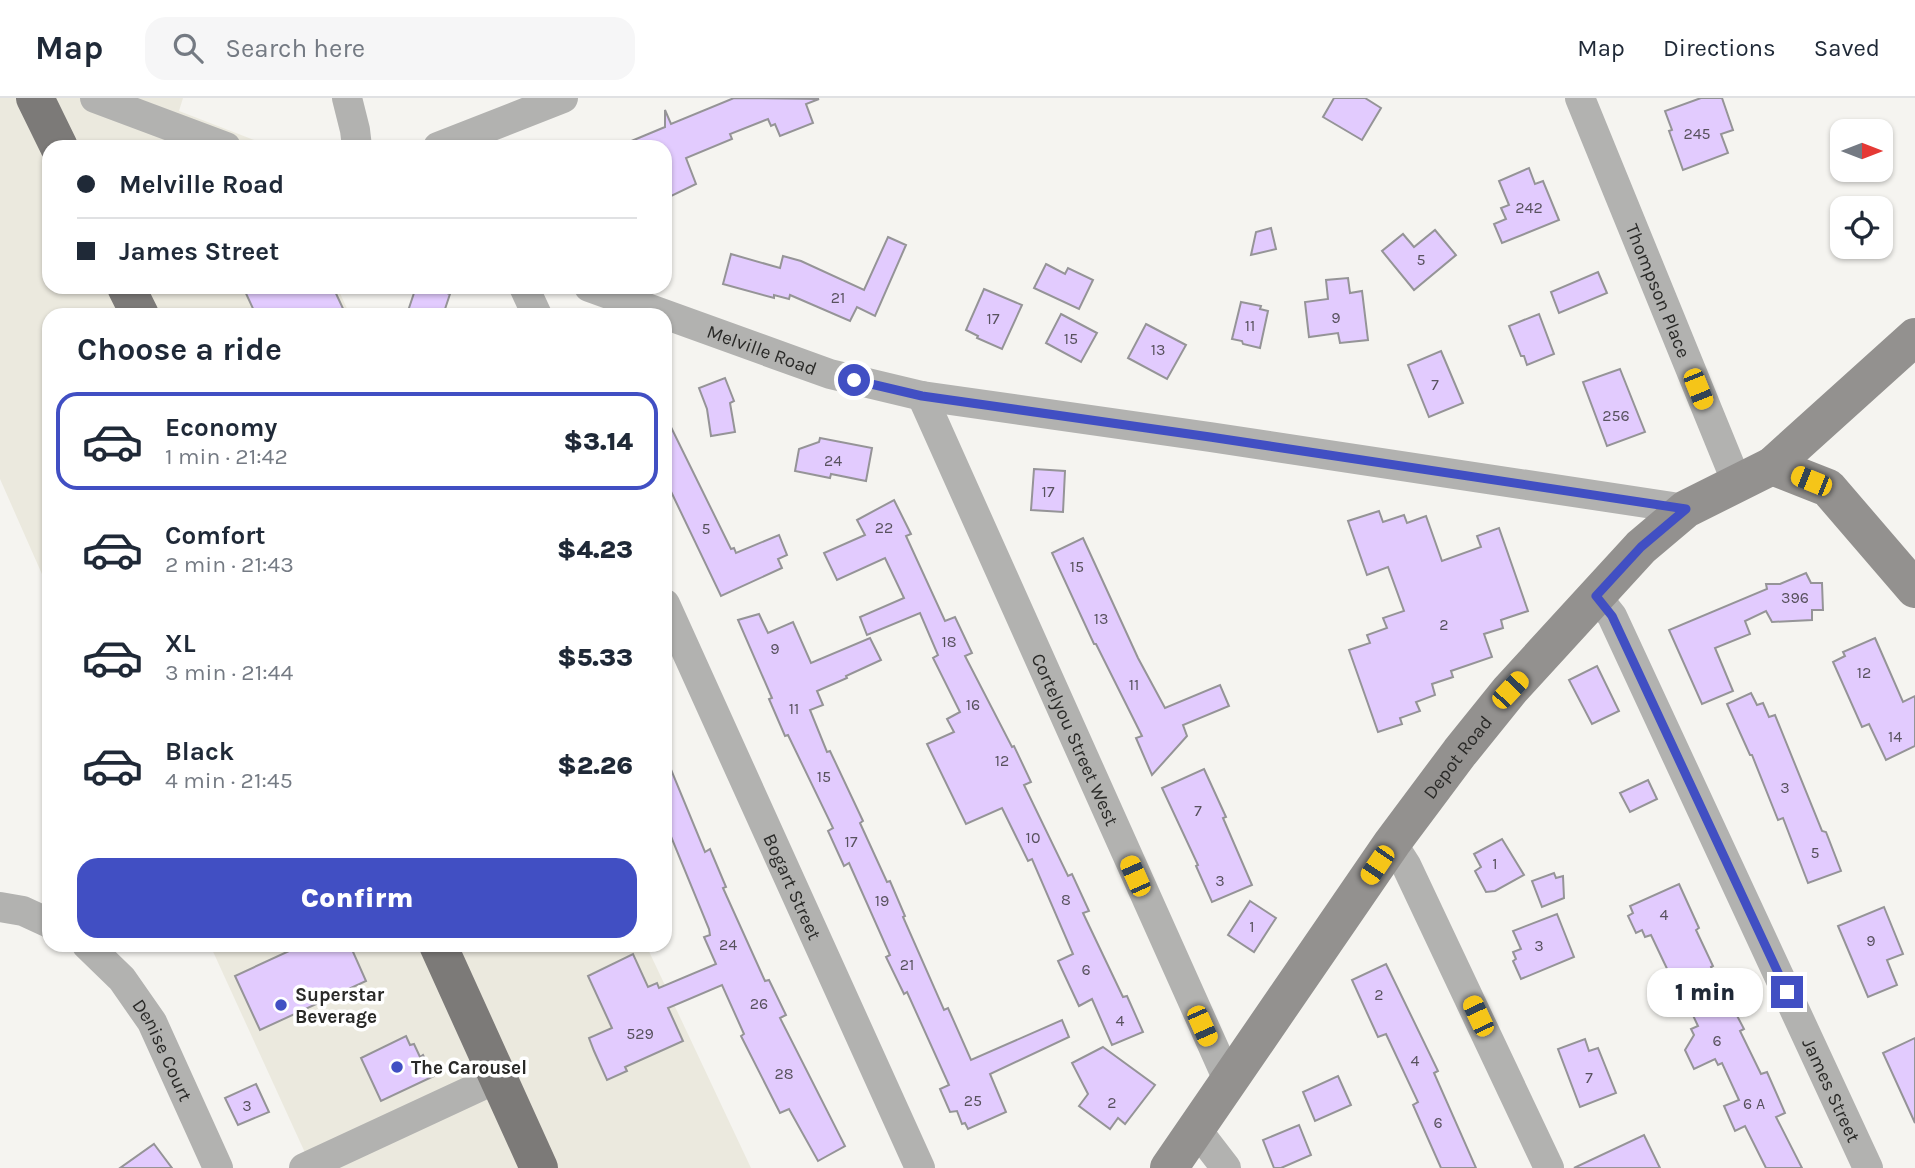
<!DOCTYPE html>
<html lang="en">
<head>
<meta charset="utf-8">
<style>
	:root { --surface:#fff; --page:#f6f6f7; --text:#1f2937; --muted:#747a83; --line:#e0e1e3; --accent:#414fc3 }
	body { margin:0; font-family:Karla,sans-serif; background:var(--page); color:var(--text); height:100vh; display:flex; flex-direction:column; font-size:26px; white-space:nowrap }
	* { box-sizing:border-box; margin:0 }
	p { font-size:23px; color:var(--muted) }
	.icon { flex:none; width:38px; height:38px; fill:none; stroke:currentColor; stroke-width:2; stroke-linecap:round; stroke-linejoin:round }
	.map { position:relative; flex:1; overflow:hidden }
	.drawer { position:absolute; left:42px; top:210px; width:630px; height:644px; display:flex; flex-direction:column; background:var(--surface); border-radius:21px; box-shadow:0 2px 5px #0004 }
	.drawer>* { flex:none }
	.top-card { position:absolute; left:42px; top:42px; width:630px; height:154px; border-radius:21px; box-shadow:0 2px 5px #0004; display:grid; align-content:center; height:154px; padding:0 35px; background:var(--surface) }
	.needle { width:46px; rotate:90deg }
	.fabs { position:absolute; left:1830px; top:21px; display:grid; gap:14px }
	.fabs a { display:grid; place-items:center; width:63px; height:63px; border-radius:14px; background:var(--surface); box-shadow:0 2px 5px #0004; font-size:35px }
	.end { position:absolute; width:32px; height:32px; margin:-16px; border:9px solid #414fc3; background:#fff; box-shadow:0 0 0 4px #fff }
	.from { border-radius:50% }
	.bubble { position:absolute; height:49px; border-radius:21px; background:var(--surface); box-shadow:0 2px 5px #0004; font-size:23px; font-weight:800; line-height:49px; text-align:center }
	.car { position:absolute; width:21px; height:42px; margin:-21px -10px; border-radius:9px; box-shadow:0 0 5px 2px #0007; background:linear-gradient(#f5c518 24%,#345 0 40%,#f5c518 0 76%,#345 0 86%,#f5c518 0) }
	.top-card b { display:flex; align-items:center; gap:24px; height:66px; font-size:26px }
	.top-card b+b { border-top:2px solid var(--line) }
	.top-card i { width:18px; height:18px; background:var(--text) }
	ul { padding:0; list-style:none }
	li { display:flex; align-items:center; gap:21px; height:98px; margin:0 14px 10px; padding:0 21px; border:4px solid transparent; border-radius:21px }
	li div { flex:1 }
	li b { display:block; font-size:26px }
	li em { font-style:normal; font-weight:800 }
	li.active { border-color:var(--accent) }
	li>.icon { width:63px; height:63px; stroke-width:1.5 }
	h2 { padding:0 35px; font-size:32px; line-height:84px }
	.button { display:flex; gap:14px; margin-top:auto; padding:14px 35px }
	.button a { flex:1; height:80px; border-radius:21px; background:var(--accent); color:#fff; font-size:28px; font-weight:800; line-height:80px; text-align:center }
	header { display:flex; align-items:center; gap:42px; box-sizing:border-box; height:98px; padding:0 35px; background:var(--surface); border-bottom:2px solid var(--line) }
	header strong { font-size:33px }
	nav { display:flex; gap:38px; margin-inline-start:auto; font-size:24px }
	.search { width:490px; height:63px; background:var(--page); display:flex; align-items:center; gap:18px; box-sizing:border-box; padding:0 24px; border-radius:21px; color:var(--muted); font-size:26px }
	.map>svg:first-child { display:block }
	.built { fill:#ebe9de }
	.building { fill:#e2cbfe; stroke:#959497; stroke-width:2 }
	.lines { fill:none; stroke-linecap:round; stroke-linejoin:round }
	.street { stroke:#b2b2b0; stroke-width:30 }
	.secondary { stroke:#93918f; stroke-width:38 }
	.primary { stroke:#7c7a78; stroke-width:38 }
	.route { stroke:#414fc3; stroke-width:9 }
	.poi-dot { fill:#414fc3; stroke:#fff; stroke-width:2.5 }
	.labels { text-anchor:middle; stroke-width:7; stroke-linejoin:round; paint-order:stroke }
	.number-label { font-size:16px; fill:#58525e }
	.street-label { font-size:19px; fill:#2a2a28; stroke:#fff }
	.poi-label { font-size:19px; font-weight:bold; fill:#2a2a28; stroke:#fff; text-anchor:start }
</style>
</head>
<body>
<header>
<strong>Map</strong>
<div class="search"><svg class="icon" aria-label="search" viewBox="0 0 24 24"><circle cx="10" cy="10" r="6"/><path d="M15 15l6 6"/></svg>Search here</div>
<nav><a>Map</a><a>Directions</a><a>Saved</a></nav>
</header>
<div class="map">
<svg width="1915" height="1070" viewBox="0 0 1915 1070">
	<rect width="100%" height="100%" fill="#f5f4f0"/>
	<g class="built">
		<path d="M0 0H183L179 13 272 49H49V189H337L350 217H49V492L0 381Z"/>
		<path d="M210 847H646L751 1070H312Z"/>
	</g>
	<g class="building">
		<path d="M734 0 819 1 806 6 813 25 780 38 775 26 771 28 768 21 730 36 732 41 686 60 696 86 665 101V49H617L665 29V12L671 26Z"/>
		<path d="M1334 0H1365L1381 10 1362 42 1323 19Z"/>
		<path d="M1701 0H1722L1733 32 1721 36 1728 55 1683 72 1669 33 1672 32 1665 13Z"/>
		<path d="M1529 70 1535 86 1543 83 1559 122 1502 145 1494 126 1506 121 1501 110 1509 107 1499 83Z"/>
		<path d="M1271 130 1276 151 1251 157 1256 134Z"/>
		<path d="M1435 132 1456 157 1414 192 1382 153 1403 136 1414 149Z"/>
		<path d="M888 139 906 147 875 218 857 209 850 223 790 197 789 201 774 197V200L723 186 731 156 780 170 783 158 801 163 864 192Z"/>
		<path d="M1046 166 1065 176 1068 170 1093 182 1079 211 1034 190Z"/>
		<path d="M1598 174 1607 195 1559 215 1551 194Z"/>
		<path d="M1348 180 1350 195 1362 193 1368 242 1340 245 1338 235 1309 239 1305 204 1328 201 1326 182Z"/>
		<path d="M243 189H333L346 217H256Z"/>
		<path d="M416 189H428L450 196 443 217H421L408 213Z"/>
		<path d="M984 191 1022 207 1002 251 977 240 978 238 966 232Z"/>
		<path d="M1241 204 1261 208 1260 211 1268 213 1260 250 1243 246 1242 243 1232 241Z"/>
		<path d="M1061 216 1097 235 1081 264 1046 245Z"/>
		<path d="M1539 216 1554 256 1527 267 1524 258H1521L1509 228Z"/>
		<path d="M1146 226 1186 247 1167 281 1128 260Z"/>
		<path d="M1441 253 1463 305 1429 319 1408 267Z"/>
		<path d="M1620 271 1645 334 1607 348 1583 284Z"/>
		<path d="M725 280 734 303 730 305 735 334 711 338 707 311 699 290Z"/>
		<path d="M665 317 731 451 734 450 736 455 779 437 787 457 778 461 782 470 721 498 665 381Z"/>
		<path d="M820 340 872 350 866 383 831 376 830 380 795 373 799 351 819 344Z"/>
		<path d="M1034 371 1065 373 1063 414 1031 412Z"/>
		<path d="M894 402 911 436 906 438 945 523 955 519 972 555 965 558 1012 649 1014 648 1031 684 1024 687 1068 778 1072 776 1089 813 1083 815 1123 899 1127 898 1143 934 1112 947 1092 901 1079 908 1058 863 1073 856 1032 761 1028 763 1002 710 966 726 927 646 954 634 947 621 960 614 933 560 938 557 920 515 867 537 860 519 904 500 885 460 837 482 824 455 865 437 857 422Z"/>
		<path d="M1379 413 1383 424 1404 417 1407 425 1426 418 1442 463 1481 449 1477 438 1499 430 1528 513 1501 522 1503 530 1484 536 1492 559 1451 573 1453 579 1432 586 1435 597 1416 604 1420 613 1400 620 1402 626 1378 634 1349 552 1370 545 1367 537 1387 530 1383 520 1404 513 1388 469 1367 477 1348 423Z"/>
		<path d="M1083 440 1138 560 1165 610 1220 587 1229 608 1183 627 1187 638 1152 677 1136 640 1142 638 1096 546H1094L1052 455Z"/>
		<path d="M1806 475 1811 485H1822L1823 512H1812V522L1772 524 1766 513 1745 523 1750 536 1715 550 1733 593 1702 606 1669 532 1767 491 1766 486H1780Z"/>
		<path d="M759 516 768 535 793 524 811 565 870 540 881 562 846 578 847 580 817 593 823 607 810 612 827 654 830 653 863 723 860 725 887 784 890 783 905 818 903 819 944 912 948 910 971 962 1062 922 1069 939 990 976 1006 1014 968 1031 965 1025 962 1026 957 1013 950 1014 940 991 949 987 907 894 904 896 886 859 890 857 849 765 844 768 828 733 833 730 788 637 785 638 769 601 772 600 738 522Z"/>
		<path d="M1875 540 1903 604 1915 598V648L1886 662 1869 626 1862 629 1833 564 1845 558 1843 554Z"/>
		<path d="M1597 568 1619 613 1592 626 1569 582Z"/>
		<path d="M1751 595 1757 607 1763 605 1769 619 1775 617 1822 733 1826 734 1841 773 1808 785 1783 720 1778 722 1752 657H1750L1727 606Z"/>
		<path d="M665 657 705 754 710 751 726 789 723 790 765 883 769 882 786 917 780 920 845 1048 818 1063 789 1011 780 1015 741 938 744 936 722 887 668 910 683 943 625 969 627 973 607 982 594 953 589 940 612 930 588 878 633 856 648 889 657 885 659 890 716 866 704 839 710 837 709 831 670 736 665 738Z"/>
		<path d="M1204 671 1226 719 1223 720 1252 787 1212 804 1196 768 1198 767 1162 690Z"/>
		<path d="M1648 682 1657 701 1630 714 1620 695Z"/>
		<path d="M1502 741 1524 777 1495 793 1486 794 1475 773 1481 769 1474 756Z"/>
		<path d="M1554 775 1556 780 1563 778 1564 800 1542 809 1532 783Z"/>
		<path d="M1679 786 1699 830 1696 832 1713 868 1711 869 1731 911 1733 910 1744 931 1740 933 1761 976 1767 974 1785 1015 1776 1019 1802 1070H1766L1745 1028 1735 1033 1724 1008 1739 1002 1722 965 1718 967 1715 961 1694 971 1685 952 1694 937 1691 931 1698 928 1673 875 1670 877 1651 837 1645 839 1642 832 1636 835 1628 818 1633 815 1630 808Z"/>
		<path d="M1250 803 1276 820 1254 854 1228 837Z"/>
		<path d="M1884 809 1903 856 1887 862 1897 887 1868 899 1838 828Z"/>
		<path d="M1557 816 1574 859 1521 881 1513 863 1516 861 1513 854 1521 851 1513 833Z"/>
		<path d="M302 847H350L366 883 260 932 235 878Z"/>
		<path d="M1386 866 1438 973 1434 975 1476 1070H1441L1413 1007 1418 1004 1386 936 1378 939 1352 882Z"/>
		<path d="M406 938 410 947 414 946 420 959 423 957 434 978 381 1003 361 960Z"/>
		<path d="M1915 940V1025L1883 955Z"/>
		<path d="M1585 941 1589 953 1598 950 1616 995 1580 1009 1558 951Z"/>
		<path d="M1103 949 1155 987 1125 1026 1118 1020 1110 1031 1079 1008 1088 996 1072 965Z"/>
		<path d="M1338 978 1351 1007 1315 1023 1303 994Z"/>
		<path d="M256 986 269 1014 238 1027 225 1000Z"/>
		<path d="M1299 1027 1311 1057 1281 1070H1274L1263 1042Z"/>
		<path d="M1644 1037 1660 1070H1574Z"/>
		<path d="M154 1046 172 1070H120Z"/>
	</g>
	<g class="lines">
		<g class="street">
			<path d="M95 0 226 49"/>
			<path d="M347 0 355 32 357 49"/>
			<path id="s1" d="M1580 0 1737 385"/>
			<path d="M438 49 563 0"/>
			<path d="M524 189 537 217"/>
			<path id="s2" d="M589 189 830 276 922 298 1210 339 1686 411"/>
			<path id="s3" d="M922 298 1229 984"/>
			<path id="s4" d="M1596 498 1612 518 1868 1070"/>
			<path id="s5" d="M665 506 920 1070"/>
			<path d="M1392 745 1406 767 1549 1070"/>
			<path d="M0 809 23 813 49 825"/>
			<path id="s6" d="M87 847 122 881 152 924 218 1070"/>
			<path d="M1196 1031 1226 1070"/>
			<path d="M304 1070 498 980"/>
		</g>
		<g class="secondary">
			<path d="M1772 368 1828 390 1915 491"/>
			<path id="s7" d="M1169 1070 1392 745 1460 654 1510 592 1641 449 1686 411 1772 368 1915 239"/>
		</g>
		<g class="primary">
			<path d="M35 0 59 49"/>
			<path d="M126 189 140 217"/>
			<path d="M438 847 539 1070"/>
		</g>
	</g>
	<g class="lines">
		<path class="route" d="M854 282 922 298 1210 339 1686 411 1641 449 1596 498 1612 518 1787 894"/>
	</g>
	<g class="poi-dot">
		<circle cx="281" cy="907" r="7"/>
		<circle cx="397" cy="969" r="7"/>
	</g>
	<g class="labels">
		<g class="number-label">
			<text x="1697" y="41">245</text>
			<text x="1529" y="115">242</text>
			<text x="1421" y="167">5</text>
			<text x="838" y="205">21</text>
			<text x="1336" y="225">9</text>
			<text x="993" y="226">17</text>
			<text x="1250" y="233">11</text>
			<text x="1071" y="246">15</text>
			<text x="1158" y="257">13</text>
			<text x="1435" y="292">7</text>
			<text x="1616" y="323">256</text>
			<text x="833" y="368">24</text>
			<text x="1048" y="399">17</text>
			<text x="884" y="435">22</text>
			<text x="706" y="436">5</text>
			<text x="1077" y="474">15</text>
			<text x="1795" y="505">396</text>
			<text x="1101" y="526">13</text>
			<text x="1444" y="532">2</text>
			<text x="949" y="549">18</text>
			<text x="775" y="556">9</text>
			<text x="1864" y="580">12</text>
			<text x="1134" y="592">11</text>
			<text x="973" y="612">16</text>
			<text x="794" y="616">11</text>
			<text x="1895" y="644">14</text>
			<text x="1002" y="668">12</text>
			<text x="824" y="684">15</text>
			<text x="1785" y="695">3</text>
			<text x="1198" y="718">7</text>
			<text x="1033" y="745">10</text>
			<text x="851" y="749">17</text>
			<text x="1815" y="760">5</text>
			<text x="1495" y="771">1</text>
			<text x="1220" y="788">3</text>
			<text x="1066" y="807">8</text>
			<text x="882" y="808">19</text>
			<text x="1664" y="822">4</text>
			<text x="1252" y="834">1</text>
			<text x="1871" y="848">9</text>
			<text x="728" y="852">24</text>
			<text x="1539" y="853">3</text>
			<text x="907" y="872">21</text>
			<text x="1086" y="877">6</text>
			<text x="1379" y="902">2</text>
			<text x="759" y="911">26</text>
			<text x="1120" y="928">4</text>
			<text x="640" y="941">529</text>
			<text x="1717" y="948">6</text>
			<text x="1415" y="968">4</text>
			<text x="784" y="981">28</text>
			<text x="1589" y="985">7</text>
			<text x="973" y="1008">25</text>
			<text x="1112" y="1010">2</text>
			<text x="1754" y="1011">6 A</text>
			<text x="247" y="1013">3</text>
			<text x="1438" y="1030">6</text>
		</g>
		<g class="street-label">
			<text dy="7" stroke="none"><textPath href="#s1" startOffset="208">Thompson Place</textPath></text>
			<text dy="7" stroke="none"><textPath href="#s2" startOffset="184">Melville Road</textPath></text>
			<text dy="7" stroke="none"><textPath href="#s3" startOffset="376">Cortelyou Street West</textPath></text>
			<text dy="7" stroke="none"><textPath href="#s7" startOffset="502">Depot Road</textPath></text>
			<text dy="7" stroke="none"><textPath href="#s5" startOffset="310">Bogart Street</textPath></text>
			<text dy="7" stroke="none"><textPath href="#s6" startOffset="131">Denise Court</textPath></text>
			<text dy="7" stroke="none"><textPath href="#s4" startOffset="548">James Street</textPath></text>
		</g>
		<g class="poi-label">
			<text x="295" y="903">Superstar<tspan x="295" dy="22">Beverage</tspan></text>
			<text x="411" y="976">The Carousel</text>
		</g>
	</g>
</svg>
<div class="fabs">
<a><svg class="needle" viewBox="-14 -14 28 28"><path d="M0-13l5 13h-10z" fill="#e53935"/><path d="M0 13l5-13h-10z" fill="#747a83"/></svg></a>
<a><svg class="icon" aria-label="locate" viewBox="0 0 24 24"><circle cx="12" cy="12" r="6"/><path d="M12 2v4M12 18v4M2 12h4M18 12h4"/></svg></a>
</div>
<i class="end from" style="left:854px;top:282px"></i>
<i class="end" style="left:1787px;top:894px"></i>
<div class="bubble" style="left:1647px;top:870px;width:116px">1 min</div>
<i class="car" style="left:1698px;top:291px;rotate:158deg"></i>
<i class="car" style="left:1811px;top:383px;rotate:292deg"></i>
<i class="car" style="left:1510px;top:592px;rotate:43deg"></i>
<i class="car" style="left:1377px;top:767px;rotate:214deg"></i>
<i class="car" style="left:1135px;top:778px;rotate:336deg"></i>
<i class="car" style="left:1478px;top:918px;rotate:335deg"></i>
<i class="car" style="left:1202px;top:928px;rotate:156deg"></i>
<div class="top-card">
<b><i class="from"></i>Melville Road</b>
<b><i></i>James Street</b>
</div>
<section class="drawer">
<h2>Choose a ride</h2>
<ul>
<li class="active"><svg class="icon" aria-label="car" viewBox="0 0 24 24"><path d="M5 17H2v-5l4-1 3-4h7l3 4 3 1v5h-3M9 17h6M6 11h13"/><circle cx="7" cy="17" r="2"/><circle cx="17" cy="17" r="2"/></svg><div><b>Economy</b><p>1 min · 21:42</p></div><em>$3.14</em></li>
<li><svg class="icon" aria-label="car" viewBox="0 0 24 24"><path d="M5 17H2v-5l4-1 3-4h7l3 4 3 1v5h-3M9 17h6M6 11h13"/><circle cx="7" cy="17" r="2"/><circle cx="17" cy="17" r="2"/></svg><div><b>Comfort</b><p>2 min · 21:43</p></div><em>$4.23</em></li>
<li><svg class="icon" aria-label="car" viewBox="0 0 24 24"><path d="M5 17H2v-5l4-1 3-4h7l3 4 3 1v5h-3M9 17h6M6 11h13"/><circle cx="7" cy="17" r="2"/><circle cx="17" cy="17" r="2"/></svg><div><b>XL</b><p>3 min · 21:44</p></div><em>$5.33</em></li>
<li><svg class="icon" aria-label="car" viewBox="0 0 24 24"><path d="M5 17H2v-5l4-1 3-4h7l3 4 3 1v5h-3M9 17h6M6 11h13"/><circle cx="7" cy="17" r="2"/><circle cx="17" cy="17" r="2"/></svg><div><b>Black</b><p>4 min · 21:45</p></div><em>$2.26</em></li>
</ul>
<div class="button"><a>Confirm</a></div>
</section>
</div>
</body>
</html>
